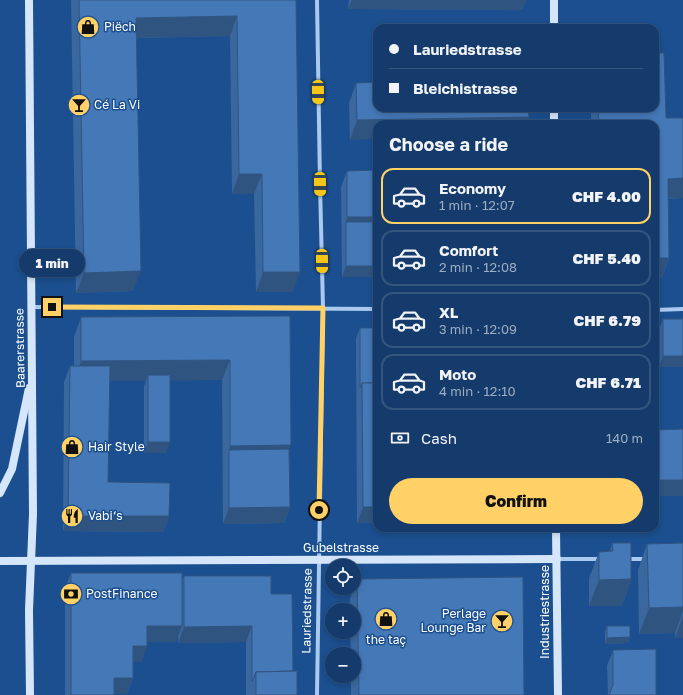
<!DOCTYPE html>
<html lang="en">
<head>
<meta charset="utf-8">
<style>
	:root { --surface:#143b6b; --page:#1d4271; --text:#f1f3f6; --muted:#9dadc1; --line:#33557e; --accent:#ffd166 }
	body { margin:0; font-family:"Golos Text",sans-serif; background:var(--page); color:var(--text); height:100vh; display:flex; flex-direction:column; font-size:15px; white-space:nowrap }
	* { box-sizing:border-box; margin:0 }
	p { font-size:13px; color:var(--muted) }
	.icon { flex:none; width:22px; height:22px; fill:none; stroke:currentColor; stroke-width:2; stroke-linecap:round; stroke-linejoin:round }
	.map { position:relative; flex:1; overflow:hidden }
	.details { position:absolute; left:373px; top:120px; width:286px; height:412px; display:flex; flex-direction:column; background:var(--surface); border-radius:12px; box-shadow:0 2px 6px #0003,0 0 0 1px var(--line) }
	.details>* { flex:none }
	.banner { position:absolute; left:373px; top:24px; width:286px; height:88px; border-radius:12px; box-shadow:0 2px 6px #0003,0 0 0 1px var(--line); display:grid; align-content:center; height:88px; padding:0 16px; background:var(--surface) }
	.fabs { position:absolute; left:325px; top:559px; display:grid; gap:8px }
	.fabs a { display:grid; place-items:center; width:36px; height:36px; border-radius:50%; background:var(--surface); box-shadow:0 2px 6px #0003,0 0 0 1px var(--line); font-size:20px }
	.end { position:absolute; width:18px; height:18px; margin:-9px; border:5px solid #ffd166; background:#111; box-shadow:0 0 0 2px #111 }
	.from { border-radius:50% }
	.bubble { position:absolute; height:28px; border-radius:14px; background:var(--surface); box-shadow:0 2px 6px #0003,0 0 0 1px var(--line); font-size:13px; font-weight:800; line-height:28px; text-align:center }
	.car { position:absolute; width:12px; height:24px; margin:-12px -6px; border-radius:5px; box-shadow:0 0 3px 1px #0007; background:linear-gradient(#f5c518 24%,#345 0 40%,#f5c518 0 76%,#345 0 86%,#f5c518 0) }
	.banner b { display:flex; align-items:center; gap:14px; height:38px; font-size:15px }
	.banner b+b { border-top:1px solid var(--line) }
	.banner i { width:10px; height:10px; background:var(--text) }
	ul { padding:0; list-style:none }
	li { display:flex; align-items:center; gap:12px; height:56px; margin:0 8px 6px; padding:0 8px; border:2px solid var(--line); border-radius:12px }
	li div { flex:1 }
	li b { display:block; font-size:15px }
	li em { font-style:normal; font-weight:800 }
	li.current { border-color:var(--accent) }
	li>.icon { width:36px; height:36px; stroke-width:1.5 }
	h2 { padding:0 16px; font-size:18px; line-height:48px }
	.pay { display:flex; align-items:center; gap:10px; height:44px; padding:0 16px; font-size:15px }
	.pay p { margin-inline-start:auto }
	.primary-button { display:flex; gap:8px; margin-top:auto; padding:8px 16px }
	.primary-button a { flex:1; height:46px; border-radius:24px; background:var(--accent); color:#111; font-size:16px; font-weight:800; line-height:46px; text-align:center }
	.map>svg:first-child { display:block }
	.lines { fill:none; stroke-linecap:round; stroke-linejoin:round }
	.street { stroke:#a9c9ee; stroke-width:4 }
	.secondary { stroke:#d6e6fa; stroke-width:8 }
	.wall { fill:#3a679d }
	.shaded-wall { fill:#305480 }
	.building { fill:#4478b7; stroke:#305480 }
	.route { stroke:#ffd166; stroke-width:5 }
	.labels { text-anchor:middle; stroke-width:3; stroke-linejoin:round; paint-order:stroke }
	.poi-label { font-size:12px; fill:#fff; stroke:#1b4f8f; text-anchor:start }
	.street-label { font-size:12px; fill:#fff; stroke:#1b4f8f }
</style>
</head>
<body>
<div class="map">
<svg width="683" height="695" viewBox="0 0 683 695">
	<rect width="100%" height="100%" fill="#1b4f8f"/>
	<g class="lines">
		<g class="street">
			<path d="M31 307 377 309"/>
			<path d="M655 310 683 309"/>
			<path d="M557 559H600"/>
			<path d="M627 559H646"/>
			<path d="M317 695 323 308 320 184 317 0"/>
		</g>
		<g class="secondary">
			<path d="M29 0 33 514 29 610 30 695"/>
			<path d="M554 0V28"/>
			<path d="M554 124V108"/>
			<path d="M0 493 12 469 29 388"/>
			<path d="M556 528 558 695"/>
			<path d="M0 561 557 559"/>
		</g>
	</g>
	<g class="wall">
		<path d="M71 0H296L293 292H256L254 194H232L230 36 137 38 133 291 76 293Z"/>
		<path d="M349 0H526L522 10 348 9Z"/>
		<path d="M356 83 529 117 526 124H377L350 140 349 103Z"/>
		<path d="M591 108H655L666 118 683 198 668 199 669 258 662 278H655V124H591Z"/>
		<path d="M347 171 377 277H342L341 187Z"/>
		<path d="M290 316 289 449 290 507 284 523 223 524 222 380H170L166 453H144V386L146 381H109L108 482 169 516 163 532 63 531 64 382 70 366H74V337L81 317Z"/>
		<path d="M663 319H683L659 367V330Z"/>
		<path d="M360 328 377 523H357L356 339Z"/>
		<path d="M612 543 631 579 622 606H589V578L599 552 610 551Z"/>
		<path d="M683 543V638H675V633L639 634 638 570 647 544Z"/>
		<path d="M71 573 182 581 184 576 271 594 293 671 297 695H246V642L178 643V636L176 642H147L142 662H133V678L127 694H114V695H65V589Z"/>
		<path d="M357 579 524 695H351V676H354V654H351L350 632H354V610H350V599Z"/>
		<path d="M607 626 630 637 628 643 605 644V632Z"/>
		<path d="M613 650 656 695H608L607 666Z"/>
	</g>
	<g class="shaded-wall">
		<path d="M352 0H526L522 10 348 9Z"/>
		<path d="M237 16 230 36 129 38 136 18Z"/>
		<path d="M529 117 526 124H377V139L350 140 357 120Z"/>
		<path d="M239 174H262L254 194H232Z"/>
		<path d="M683 178V198L660 199 668 179Z"/>
		<path d="M347 217H377V233L346 222Z"/>
		<path d="M655 258H669L662 278H655Z"/>
		<path d="M346 266H377V277H342Z"/>
		<path d="M141 271 133 291 76 293 84 273Z"/>
		<path d="M263 272H300L293 292H256Z"/>
		<path d="M663 356H683V367H659Z"/>
		<path d="M230 360 222 380 148 381V375L146 381H74L81 361Z"/>
		<path d="M148 442H170L166 453H144Z"/>
		<path d="M291 445 283 465 229 450 230 446Z"/>
		<rect x="655" y="480" width="28" height="16"/>
		<path d="M290 507 284 523 223 524 229 508Z"/>
		<path d="M363 507H377V523H357Z"/>
		<path d="M68 516H169L163 532 63 531Z"/>
		<path d="M473 528H519L518 529 473 530Z"/>
		<path d="M631 579 622 606H589L599 580Z"/>
		<path d="M683 607V611L675 633 639 634 649 608Z"/>
		<path d="M683 616V638H675Z"/>
		<path d="M147 626H182L176 642H142Z"/>
		<path d="M252 626 246 642 178 643 184 627Z"/>
		<path d="M630 637 628 643 605 644 607 638Z"/>
		<path d="M133 646H147L142 662H127Z"/>
		<path d="M114 678H133L127 694H108Z"/>
	</g>
	<g class="building">
		<path d="M79 0H296L300 272H263L262 174H239L237 16 136 18 141 271 84 273Z"/>
		<path d="M655 53H664L666 118H683V178L668 179 669 258H655V124H599L598 108H655Z"/>
		<path d="M377 82V108H528L529 117 357 120 356 83Z"/>
		<path d="M377 170V217H347V171Z"/>
		<rect x="346" y="222" width="31" height="44"/>
		<path d="M290 316 291 445 230 446V360L81 361V317Z"/>
		<rect x="663" y="319" width="20" height="37"/>
		<path d="M360 328H377V383H362L360 388Z"/>
		<path d="M70 366H110L108 482 170 483 169 516H68Z"/>
		<rect x="148" y="375" width="22" height="67"/>
		<path d="M362 383H377V507H363Z"/>
		<path d="M683 429V480H655V430Z"/>
		<path d="M289 449 290 507 229 508V450Z"/>
		<path d="M612 543H631V579L599 580V552L613 551Z"/>
		<path d="M683 543V607L649 608 647 544Z"/>
		<path d="M71 573H182V626H147V646H133V678H114V695H71Z"/>
		<path d="M184 576H271V594H292L293 671 256 672 252 682V626L184 627Z"/>
		<path d="M523 577 524 695H359L357 579Z"/>
		<path d="M607 626H630V637L607 638Z"/>
		<path d="M656 649V695H609L612 687 613 686V650Z"/>
		<path d="M297 671V695H256V672Z"/>
	</g>
	<g class="lines">
		<path class="route" d="M52 307 323 308 319 510"/>
	</g>
	<defs>
		<g id="shop-disc" transform="scale(1.15)"><circle r="9.5" fill="#ffd166" stroke="#1b4f8f"/><path d="M-5-2.5h2.3a2.7 3.5 0 0 1 5.4 0H5L5.5 6h-11ZM-1.5-2.5h3a1.5 2.3 0 0 0-3 0Z" fill="#111"/></g>
		<g id="bar-disc" transform="scale(1.15)"><circle r="9.5" fill="#ffd166" stroke="#1b4f8f"/><path d="M-6-5H6L.8 .8V4.5H3.5V6h-7V4.5H-.8V.8Z" fill="#111"/></g>
		<g id="restaurant-disc" transform="scale(1.15)"><circle r="9.5" fill="#ffd166" stroke="#1b4f8f"/><path d="M-5-6h1v4h1v-4h1v4h1v-4h1v5L-1.5 .5V6h-2V.5L-5-1ZM5-6V6H3V1.5H1.5Q1.5-4 5-6Z" fill="#111"/></g>
		<g id="bank-disc" transform="scale(1.15)"><circle r="9.5" fill="#ffd166" stroke="#1b4f8f"/><path d="M-6-4H6V4H-6ZM0-2.3a2.3 2.3 0 1 0 0 4.6a2.3 2.3 0 1 0 0-4.6Z" fill="#111"/></g>
	</defs>
	<g fill-rule="evenodd">
		<use href="#shop-disc" x="88" y="27"/>
		<use href="#bar-disc" x="79" y="105"/>
		<use href="#shop-disc" x="72" y="447"/>
		<use href="#restaurant-disc" x="72" y="516"/>
		<use href="#bank-disc" x="71" y="594"/>
		<use href="#shop-disc" x="386" y="619"/>
		<use href="#bar-disc" x="502" y="621"/>
	</g>
	<g class="labels">
		<g class="poi-label">
			<text x="104" y="31">Piëch</text>
			<text x="94" y="109">Cé La Vi</text>
			<text x="88" y="451">Hair Style</text>
			<text x="88" y="520">Vabi‘s</text>
			<text x="86" y="598">PostFinance</text>
			<text x="486" y="618" text-anchor="end">Perlage<tspan x="486" dy="14">Lounge Bar</tspan></text>
			<text x="386" y="644" text-anchor="middle">the taç</text>
		</g>
		<g class="street-label">
			<text transform="translate(20 348) rotate(-91)" y="4">Baarerstrasse</text>
			<text x="341" y="552">Gubelstrasse</text>
			<text transform="translate(307 611) rotate(-89)" y="4">Lauriedstrasse</text>
			<text transform="translate(545 612) rotate(-90)" y="4">Industriestrasse</text>
		</g>
	</g>
</svg>
<div class="fabs">
<a><svg class="icon" aria-label="locate" viewBox="0 0 24 24"><circle cx="12" cy="12" r="6"/><path d="M12 2v4M12 18v4M2 12h4M18 12h4"/></svg></a>
<a>+</a>
<a>−</a>
</div>
<i class="end from" style="left:319px;top:510px"></i>
<i class="end" style="left:52px;top:307px"></i>
<div class="bubble" style="left:19px;top:249px;width:66px">1 min</div>
<i class="car" style="left:318px;top:92px;rotate:179deg"></i>
<i class="car" style="left:320px;top:184px;rotate:179deg"></i>
<i class="car" style="left:322px;top:261px;rotate:179deg"></i>
<div class="banner">
<b><i class="from"></i>Lauriedstrasse</b>
<b><i></i>Bleichistrasse</b>
</div>
<section class="details">
<h2>Choose a ride</h2>
<ul>
<li class="current"><svg class="icon" aria-label="car" viewBox="0 0 24 24"><path d="M5 17H2v-5l4-1 3-4h7l3 4 3 1v5h-3M9 17h6M6 11h13"/><circle cx="7" cy="17" r="2"/><circle cx="17" cy="17" r="2"/></svg><div><b>Economy</b><p>1 min · 12:07</p></div><em>CHF 4.00</em></li>
<li><svg class="icon" aria-label="car" viewBox="0 0 24 24"><path d="M5 17H2v-5l4-1 3-4h7l3 4 3 1v5h-3M9 17h6M6 11h13"/><circle cx="7" cy="17" r="2"/><circle cx="17" cy="17" r="2"/></svg><div><b>Comfort</b><p>2 min · 12:08</p></div><em>CHF 5.40</em></li>
<li><svg class="icon" aria-label="car" viewBox="0 0 24 24"><path d="M5 17H2v-5l4-1 3-4h7l3 4 3 1v5h-3M9 17h6M6 11h13"/><circle cx="7" cy="17" r="2"/><circle cx="17" cy="17" r="2"/></svg><div><b>XL</b><p>3 min · 12:09</p></div><em>CHF 6.79</em></li>
<li><svg class="icon" aria-label="car" viewBox="0 0 24 24"><path d="M5 17H2v-5l4-1 3-4h7l3 4 3 1v5h-3M9 17h6M6 11h13"/><circle cx="7" cy="17" r="2"/><circle cx="17" cy="17" r="2"/></svg><div><b>Moto</b><p>4 min · 12:10</p></div><em>CHF 6.71</em></li>
</ul>
<div class="pay"><svg class="icon" aria-label="cash" viewBox="0 0 24 24"><path d="M3 7h18v10H3z"/><circle cx="12" cy="12" r="2"/></svg>Cash<p>140 m</p></div>
<div class="primary-button"><a>Confirm</a></div>
</section>
</div>
</body>
</html>
